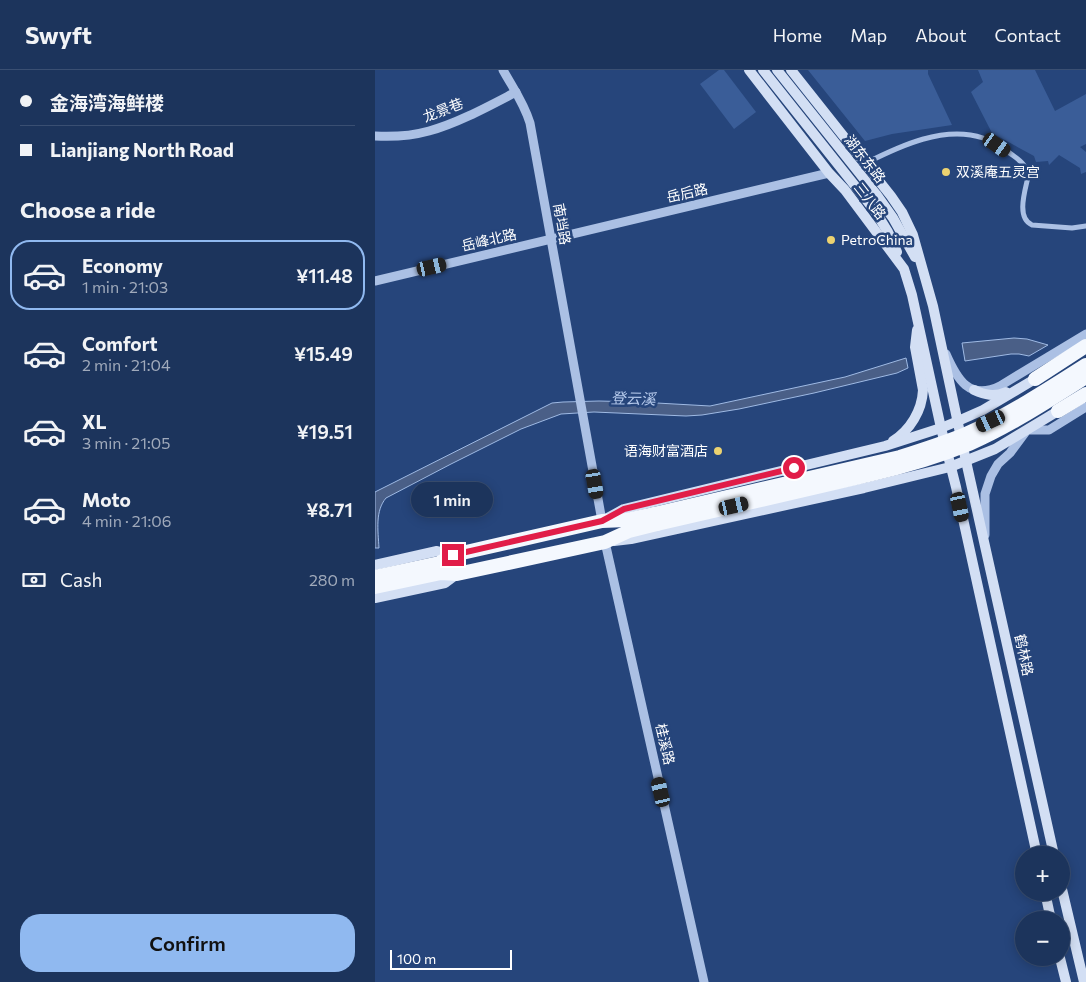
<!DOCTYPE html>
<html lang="en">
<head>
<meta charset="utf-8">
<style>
	:root { --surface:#1c345c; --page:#293f65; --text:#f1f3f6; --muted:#a0aabb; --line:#3a4f72; --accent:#90b9f0 }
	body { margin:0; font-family:Commissioner,"Noto Sans SC",sans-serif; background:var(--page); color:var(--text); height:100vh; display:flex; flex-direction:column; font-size:19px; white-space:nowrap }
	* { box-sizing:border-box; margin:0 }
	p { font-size:16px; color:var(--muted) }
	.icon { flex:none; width:28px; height:28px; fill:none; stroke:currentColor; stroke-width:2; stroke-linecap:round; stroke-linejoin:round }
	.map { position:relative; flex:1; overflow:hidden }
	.side { display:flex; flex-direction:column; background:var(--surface); width:375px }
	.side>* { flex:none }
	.guide { display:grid; align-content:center; height:110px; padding:0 20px; background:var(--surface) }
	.controls { position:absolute; left:640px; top:776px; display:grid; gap:10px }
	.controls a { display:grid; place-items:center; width:55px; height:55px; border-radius:50%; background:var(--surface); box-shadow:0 2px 12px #0003,0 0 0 1px var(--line); font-size:25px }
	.scale { position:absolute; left:15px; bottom:12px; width:122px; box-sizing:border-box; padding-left:5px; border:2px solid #fff; border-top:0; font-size:14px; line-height:18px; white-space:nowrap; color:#fff; -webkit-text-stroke:4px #26457b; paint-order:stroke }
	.end { position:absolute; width:22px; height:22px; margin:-11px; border:6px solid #e11d48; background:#fff; box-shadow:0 0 0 2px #fff }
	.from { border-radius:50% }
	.bubble { position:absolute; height:35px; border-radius:18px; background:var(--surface); box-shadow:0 2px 12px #0003,0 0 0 1px var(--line); font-size:16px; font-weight:600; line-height:35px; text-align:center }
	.car { position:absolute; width:15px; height:30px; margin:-15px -8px; border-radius:6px; box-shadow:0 0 4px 1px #0007; background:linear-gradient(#222 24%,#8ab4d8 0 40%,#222 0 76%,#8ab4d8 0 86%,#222 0) }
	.guide b { display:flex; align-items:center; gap:18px; height:48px; font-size:19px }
	.guide b+b { border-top:1px solid var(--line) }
	.guide i { width:12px; height:12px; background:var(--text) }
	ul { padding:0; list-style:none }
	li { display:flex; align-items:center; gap:15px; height:70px; margin:0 10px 8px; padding:0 10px; border:2px solid transparent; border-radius:20px }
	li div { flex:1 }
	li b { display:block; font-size:19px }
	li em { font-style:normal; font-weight:600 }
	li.active { border-color:var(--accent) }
	li>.icon { width:45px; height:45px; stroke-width:1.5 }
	h2 { padding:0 20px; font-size:22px; line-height:60px }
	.pay { display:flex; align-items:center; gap:12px; height:55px; padding:0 20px; font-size:19px }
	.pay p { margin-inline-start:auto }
	.button { display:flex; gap:10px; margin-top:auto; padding:10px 20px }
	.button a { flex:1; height:58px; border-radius:20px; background:var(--accent); color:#111; font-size:20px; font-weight:600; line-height:58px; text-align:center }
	header { display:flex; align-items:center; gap:30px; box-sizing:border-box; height:70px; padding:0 25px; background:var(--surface); border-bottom:1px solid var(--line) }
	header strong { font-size:24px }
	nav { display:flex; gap:28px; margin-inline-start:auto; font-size:18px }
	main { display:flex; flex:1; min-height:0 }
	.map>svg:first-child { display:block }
	.green { fill:#3a5d98 }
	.water { fill:#4a5f87; stroke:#9fbae4 }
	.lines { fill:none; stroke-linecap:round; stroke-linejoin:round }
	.minor { stroke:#abc0e4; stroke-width:5 }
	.tertiary { stroke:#abc0e4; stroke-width:9 }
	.secondary { stroke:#d3dff4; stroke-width:10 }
	.trunk { stroke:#f4f8fe; stroke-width:14 }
	.trunk-bridge { stroke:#f4f8fe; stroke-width:14 }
	.route { stroke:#e11d48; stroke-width:6 }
	.poi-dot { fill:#ecd270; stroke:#26457b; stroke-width:2 }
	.labels { text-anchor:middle; stroke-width:5; stroke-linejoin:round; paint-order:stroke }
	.street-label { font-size:14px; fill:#fff; stroke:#26457b }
	.poi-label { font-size:14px; fill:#fff; stroke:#26457b; text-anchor:start }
	.water-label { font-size:15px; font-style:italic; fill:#b6caec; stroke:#26457b }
</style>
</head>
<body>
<header>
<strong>Swyft</strong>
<nav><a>Home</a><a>Map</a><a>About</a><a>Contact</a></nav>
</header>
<main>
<section class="side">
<div class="guide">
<b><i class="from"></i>金海湾海鲜楼</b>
<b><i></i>Lianjiang North Road</b>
</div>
<h2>Choose a ride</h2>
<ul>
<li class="active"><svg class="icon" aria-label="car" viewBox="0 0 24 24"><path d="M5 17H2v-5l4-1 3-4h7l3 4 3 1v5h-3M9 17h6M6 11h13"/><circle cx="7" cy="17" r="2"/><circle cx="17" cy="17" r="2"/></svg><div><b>Economy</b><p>1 min · 21:03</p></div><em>¥11.48</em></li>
<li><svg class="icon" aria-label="car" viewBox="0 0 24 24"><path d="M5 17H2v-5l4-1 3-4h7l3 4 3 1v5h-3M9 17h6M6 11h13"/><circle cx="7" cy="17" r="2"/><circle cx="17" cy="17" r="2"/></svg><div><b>Comfort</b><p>2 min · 21:04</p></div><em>¥15.49</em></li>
<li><svg class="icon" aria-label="car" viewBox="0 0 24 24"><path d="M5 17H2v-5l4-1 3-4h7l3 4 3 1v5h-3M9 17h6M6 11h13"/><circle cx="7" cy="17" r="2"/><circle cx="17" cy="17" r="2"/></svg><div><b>XL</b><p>3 min · 21:05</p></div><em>¥19.51</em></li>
<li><svg class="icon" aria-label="car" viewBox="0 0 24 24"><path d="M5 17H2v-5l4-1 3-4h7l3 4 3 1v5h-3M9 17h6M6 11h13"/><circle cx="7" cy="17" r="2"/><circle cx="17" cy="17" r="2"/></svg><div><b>Moto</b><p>4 min · 21:06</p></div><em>¥8.71</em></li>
</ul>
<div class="pay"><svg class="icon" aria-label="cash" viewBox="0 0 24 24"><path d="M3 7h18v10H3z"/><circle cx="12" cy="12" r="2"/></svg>Cash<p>280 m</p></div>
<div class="button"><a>Confirm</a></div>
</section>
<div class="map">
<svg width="711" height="912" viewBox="0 0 711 912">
	<rect width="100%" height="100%" fill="#26457b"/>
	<g class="green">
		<path d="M344 0H349L381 42 359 59 325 14Z"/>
		<path d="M433 0H553V4L577 55 517 64 490 71Z"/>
		<path d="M603 0H660L680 41 711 24V74L705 77 711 82V102L706 104 705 98 684 85 674 95 673 91 661 92 659 86 617 63 596 22 608 12Z"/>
	</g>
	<g class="water">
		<path d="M639 268 652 269 673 275 654 286 644 284H636L590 291 587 273Z"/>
		<path d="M531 288 533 298 522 303 439 323 364 339 327 345 311 346 219 342 186 344 146 359 76 394 11 428C0 441 3 460 4 478H0V422L177 333 188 332 224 331 264 332 335 336 470 307Z"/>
	</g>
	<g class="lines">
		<path class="minor" d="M491 93C525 76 569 55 608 68 617 71 624 76 632 81 642 89 652 93 653 107 650 121 641 148 657 155L697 158 711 156"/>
		<g class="tertiary">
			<path d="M128 0C138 18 149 33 155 53L227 451"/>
			<path d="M0 66C18 67 36 66 54 61 83 53 114 36 141 22"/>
			<path d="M0 211 454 103"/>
			<path d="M571 284C582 309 594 331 625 316L711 264"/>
			<path d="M610 465V424L616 406 623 394 635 383 652 360H674L711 337"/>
			<path d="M230 472 329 912"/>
		</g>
		<g class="secondary">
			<path d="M374 0 454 103 470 120 529 199 537 225 566 358 581 417 662 785"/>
			<path d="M388 0 500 141 513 162 522 182"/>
			<path d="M402 0 501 124 518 148 540 187"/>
			<path d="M416 0 516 126 527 142 538 165 558 236 591 391 679 785"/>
			<path d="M599 320C610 325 619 327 631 322"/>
			<path d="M518 371C535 360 547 341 548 320L540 277 542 260"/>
			<path d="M229 450 249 439 510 376 566 358 583 351 608 340 660 309"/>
			<path d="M239 471 256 469 489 418 575 397 620 379 683 341"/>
			<path d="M0 495 62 481 78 485"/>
			<path d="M0 528 70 513 82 504"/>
			<path d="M686 815 709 912"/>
			<path d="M670 822 676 850"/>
			<path d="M685 888 691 912"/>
		</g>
		<g class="trunk">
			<path d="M660 309 711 276"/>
			<path d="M683 341 711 324"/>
			<path d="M0 507 64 493 78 485 227 451 251 450 279 444"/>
			<path d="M0 517 66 503 82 504 230 472 254 461 282 454"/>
		</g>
		<g class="trunk-bridge">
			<path d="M279 444 525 387C547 380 569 373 591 364 633 345 672 320 711 295"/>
			<path d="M282 454 494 405C528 397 562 387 594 374 635 356 673 331 711 307"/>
		</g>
	</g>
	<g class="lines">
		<path class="route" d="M78 485 227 451 249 439 419 398"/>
	</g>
	<g class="poi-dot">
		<circle cx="571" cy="102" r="5"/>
		<circle cx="456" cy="170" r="5"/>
		<circle cx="343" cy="381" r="5"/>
	</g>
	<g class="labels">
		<g class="street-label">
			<text transform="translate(68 40) rotate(-21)" y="5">龙景巷</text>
			<text transform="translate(490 89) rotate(52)" y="5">湖东东路</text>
			<text transform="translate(312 123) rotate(-13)" y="5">岳后路</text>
			<text transform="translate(495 131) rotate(52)" y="5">三八路</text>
			<text transform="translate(187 154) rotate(80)" y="5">南垱路</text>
			<text transform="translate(114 170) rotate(-13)" y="5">岳峰北路</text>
			<text transform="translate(649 585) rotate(78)" y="5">鹤林路</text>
			<text transform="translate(290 674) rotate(77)" y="5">桂溪路</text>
		</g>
		<g class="poi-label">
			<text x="581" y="107">双溪庵五灵宫</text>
			<text x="466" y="175">PetroChina</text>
			<text x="333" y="386" text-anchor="end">语海财富酒店</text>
		</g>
		<g class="water-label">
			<text transform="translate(258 329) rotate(1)" y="5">登云溪</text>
		</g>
	</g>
</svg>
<div class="controls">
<a>+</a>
<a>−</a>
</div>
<div class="scale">100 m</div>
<i class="end from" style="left:419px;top:398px"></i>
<i class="end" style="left:78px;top:485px"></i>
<div class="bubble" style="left:36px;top:412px;width:82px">1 min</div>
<i class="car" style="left:622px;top:75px;rotate:125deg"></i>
<i class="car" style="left:57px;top:197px;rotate:77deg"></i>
<i class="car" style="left:616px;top:351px;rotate:245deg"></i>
<i class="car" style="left:220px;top:414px;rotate:170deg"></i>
<i class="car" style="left:359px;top:436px;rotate:77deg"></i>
<i class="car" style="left:585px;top:437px;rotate:168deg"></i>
<i class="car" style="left:286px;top:722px;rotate:347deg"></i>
</div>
</main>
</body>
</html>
